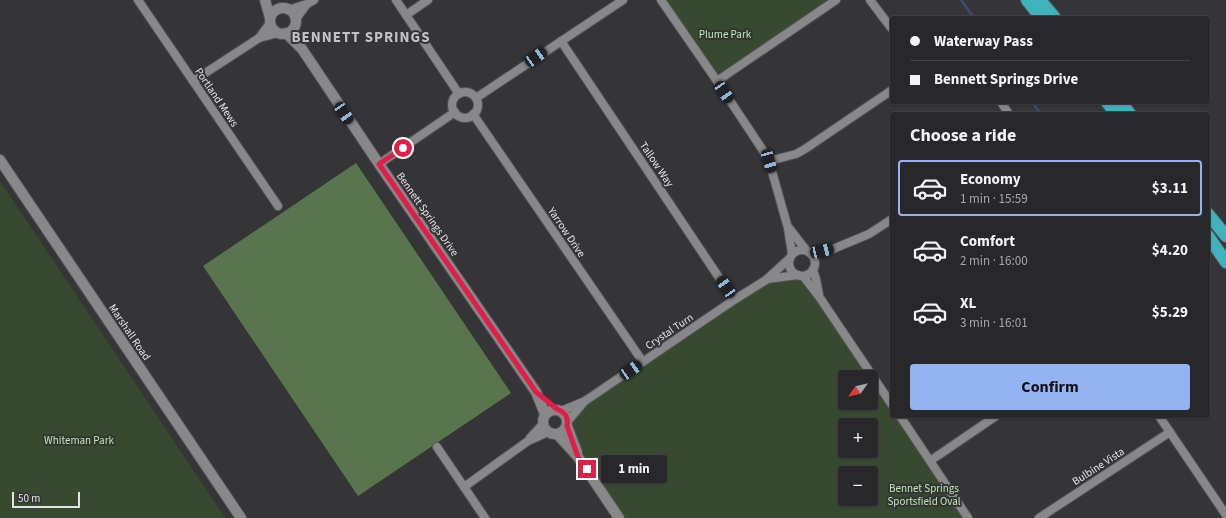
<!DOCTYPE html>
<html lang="en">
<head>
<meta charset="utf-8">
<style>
	:root { --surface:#28282a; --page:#303032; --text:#f1f3f6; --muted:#a5a6a8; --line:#444447; --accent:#95b2f1 }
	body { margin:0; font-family:"Source Sans 3",sans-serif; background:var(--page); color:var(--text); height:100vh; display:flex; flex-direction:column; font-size:15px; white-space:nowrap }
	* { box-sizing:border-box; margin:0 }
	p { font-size:13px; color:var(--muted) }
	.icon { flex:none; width:22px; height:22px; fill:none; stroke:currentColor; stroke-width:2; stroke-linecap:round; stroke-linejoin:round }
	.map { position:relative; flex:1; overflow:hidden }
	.sheet { position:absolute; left:890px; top:112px; width:320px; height:306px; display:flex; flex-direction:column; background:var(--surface); border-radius:4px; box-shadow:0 1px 3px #0004,0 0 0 1px var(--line) }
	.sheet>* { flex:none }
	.top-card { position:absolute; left:890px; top:16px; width:320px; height:88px; border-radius:4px; box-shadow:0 1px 3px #0004,0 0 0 1px var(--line); display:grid; align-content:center; height:88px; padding:0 20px; background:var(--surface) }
	.needle { width:26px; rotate:236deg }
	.buttons { position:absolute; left:838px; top:370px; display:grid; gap:8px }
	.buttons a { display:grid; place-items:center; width:40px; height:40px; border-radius:4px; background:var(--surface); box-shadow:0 1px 3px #0004,0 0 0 1px var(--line); font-size:20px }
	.scale { position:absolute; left:12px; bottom:10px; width:68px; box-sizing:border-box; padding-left:4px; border:2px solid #e4e3e5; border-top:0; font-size:11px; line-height:14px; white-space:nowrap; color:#e4e3e5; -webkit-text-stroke:3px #353538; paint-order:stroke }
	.end { position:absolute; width:18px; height:18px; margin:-9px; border:5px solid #e11d48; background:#fff; box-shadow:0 0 0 2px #fff }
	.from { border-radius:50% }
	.bubble { position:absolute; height:28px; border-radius:4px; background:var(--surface); box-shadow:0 1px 3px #0004,0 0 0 1px var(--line); font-size:13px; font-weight:700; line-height:28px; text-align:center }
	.car { position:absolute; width:12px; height:24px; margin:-12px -6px; border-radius:5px; box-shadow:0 0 3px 1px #0007; background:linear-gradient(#222 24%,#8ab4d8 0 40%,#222 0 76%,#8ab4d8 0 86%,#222 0) }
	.top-card b { display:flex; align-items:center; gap:14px; height:38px; font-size:15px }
	.top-card b+b { border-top:1px solid var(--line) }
	.top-card i { width:10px; height:10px; background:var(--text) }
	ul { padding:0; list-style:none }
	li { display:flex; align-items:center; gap:12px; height:56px; margin:0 8px 6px; padding:0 12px; border:2px solid transparent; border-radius:4px }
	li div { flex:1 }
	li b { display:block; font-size:15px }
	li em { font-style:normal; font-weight:700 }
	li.active { border-color:var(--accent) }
	li>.icon { width:36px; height:36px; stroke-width:1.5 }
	h2 { padding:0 20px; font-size:18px; line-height:48px }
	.primary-button { display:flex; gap:8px; margin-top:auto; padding:8px 20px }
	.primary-button a { flex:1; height:46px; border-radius:4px; background:var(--accent); color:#111; font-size:16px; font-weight:700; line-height:46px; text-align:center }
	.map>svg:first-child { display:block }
	.green { fill:#37492f; fill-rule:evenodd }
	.forest { fill:#58754d }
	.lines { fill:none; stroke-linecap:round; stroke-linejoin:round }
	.stream { stroke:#354e74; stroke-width:2.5 }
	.minor-casing { stroke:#555456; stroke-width:10 }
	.tertiary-casing { stroke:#555456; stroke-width:12 }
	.secondary-casing { stroke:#555456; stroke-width:12 }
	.motorway-casing { stroke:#555456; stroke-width:14 }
	.minor { stroke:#88878a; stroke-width:8 }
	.tertiary { stroke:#88878a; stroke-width:10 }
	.secondary { stroke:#88878a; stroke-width:10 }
	.motorway { stroke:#3fb2be; stroke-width:12 }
	.route { stroke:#e11d48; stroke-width:5 }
	.labels { text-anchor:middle; stroke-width:4; stroke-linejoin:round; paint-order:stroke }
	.park-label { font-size:11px; fill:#bae8a7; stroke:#353538 }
	.street-label { font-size:11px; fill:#e4e3e5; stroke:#353538 }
	.district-label { font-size:15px; font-weight:bold; letter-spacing:1px; fill:#c2c1c5; stroke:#353538 }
</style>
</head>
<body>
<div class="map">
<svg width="1226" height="518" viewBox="0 0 1226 518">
	<rect width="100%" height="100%" fill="#353538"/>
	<g class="green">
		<path d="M661 0H836L717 81Z"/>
		<path d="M0 181 225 518H0Z"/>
		<path d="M800 276 892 405V416H900L968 518H619L578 457 568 421 585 401 766 280ZM845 377H871V403H845ZM845 425H871V451H845ZM845 473H871V499H845Z"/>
	</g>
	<path class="forest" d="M356 163 511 393 358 496 203 266Z"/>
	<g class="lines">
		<g class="stream">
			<path d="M961 0 974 18"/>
			<path d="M1032 102 1041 114"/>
		</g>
		<g class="minor-casing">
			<g id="minor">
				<path d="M138 0 278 206"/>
				<path d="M396 0 459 94"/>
				<path d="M661 0 717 81 762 149 769 161 788 228 792 254"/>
				<path d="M870 0 892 29"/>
				<path d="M288 10 307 4"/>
				<path d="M406 15 428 0"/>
				<path d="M295 20 307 4 314 0"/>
				<path d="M259 38 270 23"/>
				<path d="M561 41 734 300"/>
				<path d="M193 81 259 38 278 33"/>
				<path d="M717 81 836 0"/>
				<circle cx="465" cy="105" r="13"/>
				<path d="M476 98 623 0"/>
				<path d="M1001 102 1009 114"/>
				<path d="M473 114 643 362"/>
				<path d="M769 161 796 154 805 149 892 90"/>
				<path d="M379 164 455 112"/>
				<path d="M789 228 806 250"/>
				<circle cx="802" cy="263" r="13"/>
				<path d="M810 253 833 249 869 234 892 219"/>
				<path d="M813 270 816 279 819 295"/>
				<path d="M803 276 820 298 892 405"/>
				<path d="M767 279 798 275"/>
				<path d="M561 411 585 401 734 300 766 280 790 258"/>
				<path d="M900 416 968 518"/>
				<path d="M1159 416 1226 515"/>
				<path d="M568 421 584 402"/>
				<path d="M530 438 543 424"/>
				<path d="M437 447 485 518"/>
				<path d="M930 461 996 416"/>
				<path d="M464 487 528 441 548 432"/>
				<path d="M1039 518 1170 432"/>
			</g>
		</g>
		<g class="tertiary-casing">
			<g id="tertiary">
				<path d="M265 0 270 18"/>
				<circle cx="283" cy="21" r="13"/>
				<path d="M286 33 302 49 379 164 536 392 545 414"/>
				<circle cx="555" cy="422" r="12"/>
				<path d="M567 426 577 452"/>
				<path d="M557 434 578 457 619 518"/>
			</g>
		</g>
		<g class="secondary-casing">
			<path id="secondary" d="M0 160 241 518"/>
		</g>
		<g class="motorway-casing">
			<g id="motorway">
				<path d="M1027 0 1041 18"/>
				<path d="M1040 0 1055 18"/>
				<path d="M1107 102 1116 114"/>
				<path d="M1121 102 1130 114"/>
				<path d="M1208 214 1226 236"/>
				<path d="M1208 236 1226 262"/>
			</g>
		</g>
		<use href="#minor" class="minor"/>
		<use href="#tertiary" class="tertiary"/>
		<use href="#secondary" class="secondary"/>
		<use href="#motorway" class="motorway"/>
	</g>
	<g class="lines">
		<path class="route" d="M403 148 379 164 536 392 557 409C565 412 569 418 567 426L578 457 587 469"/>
	</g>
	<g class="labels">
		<g class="park-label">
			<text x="725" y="38">Plume Park</text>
			<text x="79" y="444">Whiteman Park</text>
			<text x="924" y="492">Bennet Springs<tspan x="924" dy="13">Sportsfield Oval</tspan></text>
		</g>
		<g class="street-label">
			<text transform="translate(217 97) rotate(56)" y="4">Portland Mews</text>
			<text transform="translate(657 164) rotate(56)" y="4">Tallow Way</text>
			<text transform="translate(428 214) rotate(55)" y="4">Bennett Springs Drive</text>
			<text transform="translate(567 232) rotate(56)" y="4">Yarrow Drive</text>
			<text transform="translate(669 331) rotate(-34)" y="4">Crystal Turn</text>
			<text transform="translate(130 332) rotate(56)" y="4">Marshall Road</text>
			<text transform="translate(1098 466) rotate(-33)" y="4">Bulbine Vista</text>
		</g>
		<g class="district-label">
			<text x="361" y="42">BENNETT SPRINGS</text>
		</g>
	</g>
</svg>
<div class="buttons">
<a><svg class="needle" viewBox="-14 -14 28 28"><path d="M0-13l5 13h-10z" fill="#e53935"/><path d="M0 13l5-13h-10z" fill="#a5a6a8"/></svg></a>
<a>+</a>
<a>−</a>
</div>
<div class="scale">50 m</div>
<i class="end from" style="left:403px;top:148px"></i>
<i class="end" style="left:587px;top:469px"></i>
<div class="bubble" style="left:601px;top:455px;width:66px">1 min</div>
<i class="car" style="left:536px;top:57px;rotate:56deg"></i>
<i class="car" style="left:724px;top:92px;rotate:146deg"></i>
<i class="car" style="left:344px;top:113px;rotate:146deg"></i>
<i class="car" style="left:769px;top:161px;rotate:164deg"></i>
<i class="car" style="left:822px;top:251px;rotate:77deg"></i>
<i class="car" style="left:726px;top:287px;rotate:326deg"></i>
<i class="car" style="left:631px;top:370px;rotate:56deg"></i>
<div class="top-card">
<b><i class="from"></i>Waterway Pass</b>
<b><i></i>Bennett Springs Drive</b>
</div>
<section class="sheet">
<h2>Choose a ride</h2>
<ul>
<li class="active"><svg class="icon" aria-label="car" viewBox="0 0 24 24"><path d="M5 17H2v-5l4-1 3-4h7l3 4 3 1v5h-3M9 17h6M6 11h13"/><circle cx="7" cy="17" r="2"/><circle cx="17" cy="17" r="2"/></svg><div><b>Economy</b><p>1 min · 15:59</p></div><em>$3.11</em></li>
<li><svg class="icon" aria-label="car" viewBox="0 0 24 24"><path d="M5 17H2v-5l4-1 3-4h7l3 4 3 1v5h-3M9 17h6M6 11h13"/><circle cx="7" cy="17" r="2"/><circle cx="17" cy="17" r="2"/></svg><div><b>Comfort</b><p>2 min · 16:00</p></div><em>$4.20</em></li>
<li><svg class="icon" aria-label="car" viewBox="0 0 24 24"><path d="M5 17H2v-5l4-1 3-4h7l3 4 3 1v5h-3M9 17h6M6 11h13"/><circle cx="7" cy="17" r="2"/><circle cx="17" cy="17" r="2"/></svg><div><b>XL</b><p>3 min · 16:01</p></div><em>$5.29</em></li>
</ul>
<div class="primary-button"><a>Confirm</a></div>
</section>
</div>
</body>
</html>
